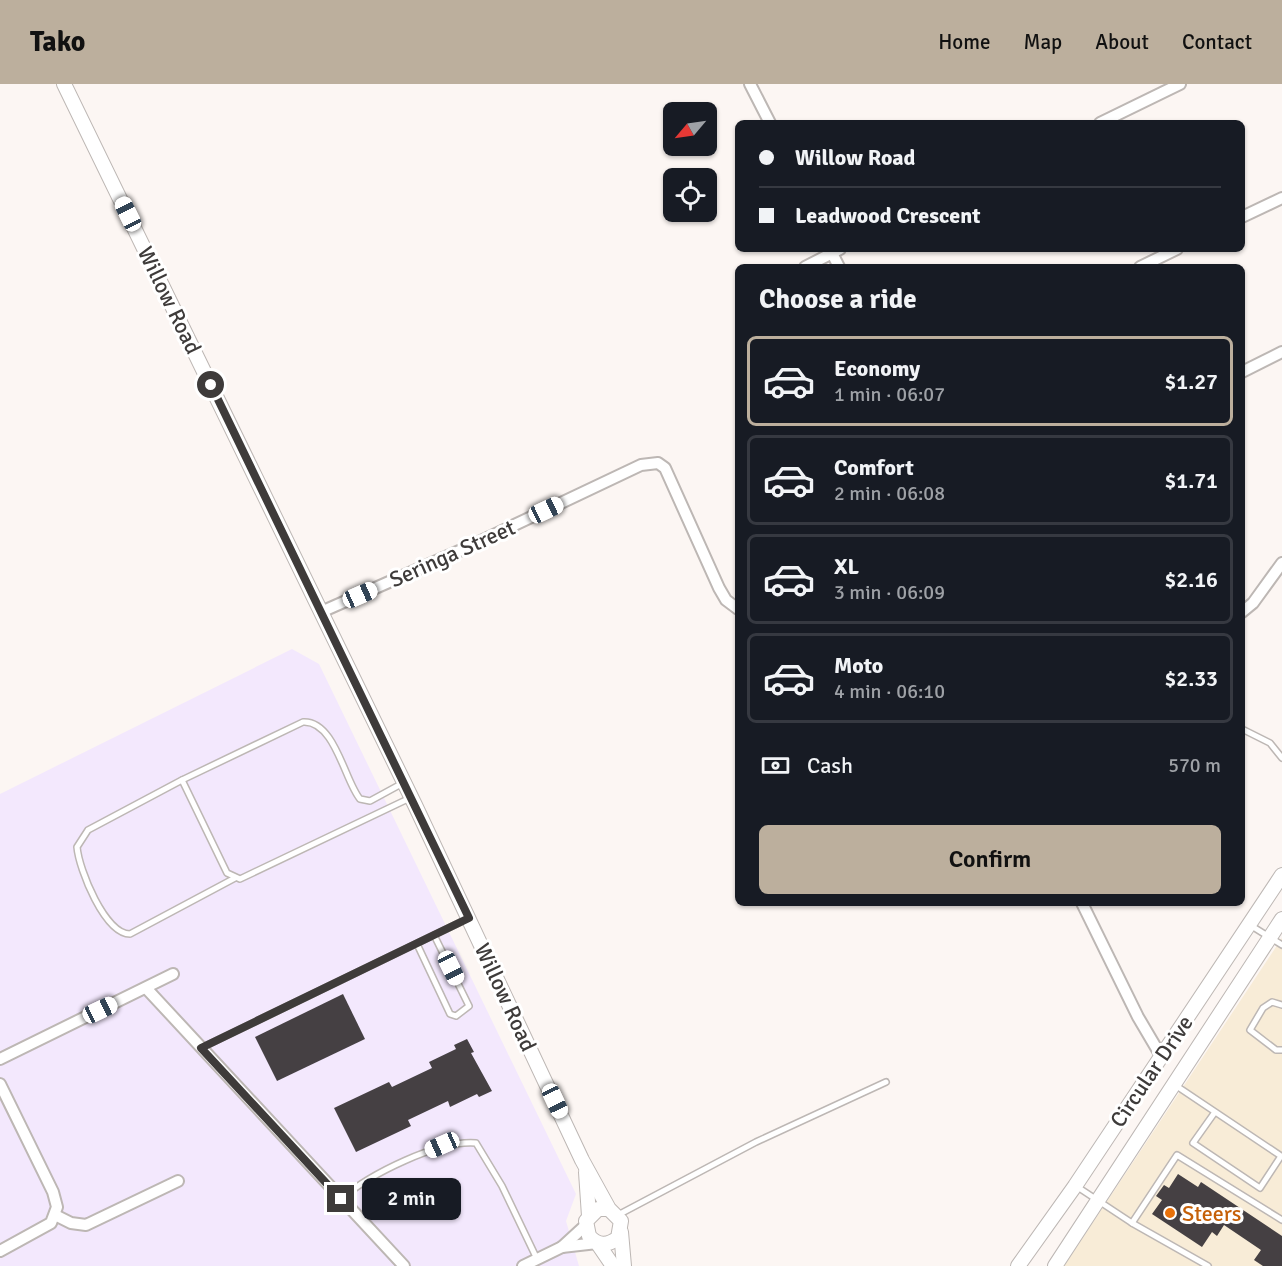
<!DOCTYPE html>
<html lang="en">
<head>
<meta charset="utf-8">
<style>
	:root { --surface:#171b24; --page:#20242c; --text:#f1f3f6; --muted:#9ea1a6; --line:#363941; --accent:#bcaf9d }
	body { margin:0; font-family:Signika,sans-serif; background:var(--page); color:var(--text); height:100vh; display:flex; flex-direction:column; font-size:22px; white-space:nowrap }
	* { box-sizing:border-box; margin:0 }
	p { font-size:20px; color:var(--muted) }
	.icon { flex:none; width:33px; height:33px; fill:none; stroke:currentColor; stroke-width:2; stroke-linecap:round; stroke-linejoin:round }
	.map { position:relative; flex:1; overflow:hidden }
	.drawer { position:absolute; left:735px; top:180px; width:510px; height:642px; display:flex; flex-direction:column; background:var(--surface); border-radius:9px; box-shadow:0 2px 4px #0004 }
	.drawer>* { flex:none }
	.hud { position:absolute; left:735px; top:36px; width:510px; height:132px; border-radius:9px; box-shadow:0 2px 4px #0004; display:grid; align-content:center; height:132px; padding:0 24px; background:var(--surface) }
	.needle { width:39px; rotate:241deg }
	.controls { position:absolute; left:663px; top:18px; display:grid; gap:12px }
	.controls a { display:grid; place-items:center; width:54px; height:54px; border-radius:9px; background:var(--surface); box-shadow:0 2px 4px #0004; font-size:30px }
	.end { position:absolute; width:27px; height:27px; margin:-14px; border:8px solid #3e3b3a; background:#fff; box-shadow:0 0 0 3px #fff }
	.from { border-radius:50% }
	.bubble { position:absolute; height:42px; border-radius:9px; background:var(--surface); box-shadow:0 2px 4px #0004; font-size:20px; font-weight:600; line-height:42px; text-align:center }
	.car { position:absolute; width:18px; height:36px; margin:-18px -9px; border-radius:8px; box-shadow:0 0 4px 2px #0007; background:linear-gradient(#fff 24%,#345 0 40%,#fff 0 76%,#345 0 86%,#fff 0) }
	.hud b { display:flex; align-items:center; gap:21px; height:57px; font-size:22px }
	.hud b+b { border-top:2px solid var(--line) }
	.hud i { width:15px; height:15px; background:var(--text) }
	ul { padding:0; list-style:none }
	li { display:flex; align-items:center; gap:18px; height:90px; margin:0 12px 9px; padding:0 12px; border:3px solid var(--line); border-radius:9px }
	li div { flex:1 }
	li b { display:block; font-size:22px }
	li em { font-style:normal; font-weight:600 }
	li.active { border-color:var(--accent) }
	li>.icon { width:54px; height:54px; stroke-width:1.5 }
	h2 { padding:0 24px; font-size:27px; line-height:72px }
	.pay { display:flex; align-items:center; gap:15px; height:66px; padding:0 24px; font-size:22px }
	.pay p { margin-inline-start:auto }
	.primary-button { display:flex; gap:12px; margin-top:auto; padding:12px 24px }
	.primary-button a { flex:1; height:69px; border-radius:9px; background:var(--accent); color:#111; font-size:24px; font-weight:600; line-height:69px; text-align:center }
	header { display:flex; align-items:center; gap:36px; box-sizing:border-box; height:84px; padding:0 30px; background:var(--accent); color:#111 }
	header strong { font-size:28px }
	nav { display:flex; gap:33px; margin-inline-start:auto; font-size:21px }
	.map>svg:first-child { display:block }
	.commercial { fill:#f8ecd7 }
	.industrial { fill:#f3e8fd }
	.building { fill:#454043 }
	.lines { fill:none; stroke-linecap:round; stroke-linejoin:round }
	.service-casing { stroke:#bdb7b4; stroke-width:8 }
	.minor-casing { stroke:#bdb7b4; stroke-width:14 }
	.tertiary-casing { stroke:#bdb7b4; stroke-width:16 }
	.service { stroke:#fff; stroke-width:5 }
	.minor { stroke:#fff; stroke-width:10 }
	.tertiary { stroke:#fff; stroke-width:14 }
	.route { stroke:#3e3b3a; stroke-width:8 }
	.food-dot { fill:#e8710a; stroke:#fff; stroke-width:2 }
	.labels { text-anchor:middle; stroke-width:6; stroke-linejoin:round; paint-order:stroke }
	.street-label { font-size:22px; fill:#3e3b3a; stroke:#fff }
	.food-label { font-size:22px; fill:#c56008; stroke:#fff; text-anchor:start }
</style>
</head>
<body>
<header>
<strong>Tako</strong>
<nav><a>Home</a><a>Map</a><a>About</a><a>Contact</a></nav>
</header>
<div class="map">
<svg width="1282" height="1182" viewBox="0 0 1282 1182">
	<rect width="100%" height="100%" fill="#fcf6f3"/>
	<path class="commercial" d="M1282 854V1182H1064Z"/>
	<path class="industrial" d="M292 565 319 580 576 1110 566 1137 579 1182H0V710Z"/>
	<g class="building">
		<path d="M343 910 365 955 277 997 255 953Z"/>
		<path d="M467 955 474 968 471 969 492 1007 479 1013 477 1010 450 1023 448 1017 408 1036 411 1042 356 1068 334 1024 389 998 392 1003 432 984 429 978 456 965 454 961Z"/>
		<path d="M1178 1090 1198 1103 1201 1098 1282 1152V1182H1263L1254 1176 1261 1166 1224 1141 1217 1152 1212 1148 1202 1163 1152 1130 1162 1116 1156 1112 1164 1101 1169 1104Z"/>
	</g>
	<g class="lines">
		<g class="service-casing">
			<g id="service">
				<path d="M1242 645 1270 659 1282 674"/>
				<path d="M182 696 227 789 240 795 410 714"/>
				<path d="M235 794 130 850C105 850 79 786 77 763L88 746 182 696 303 638C335 636 345 698 360 715L370 717 403 699"/>
				<path d="M1250 841 1282 861"/>
				<path d="M417 860 450 930 456 932 469 922 434 851"/>
				<path d="M1282 921 1272 918 1263 924 1250 946 1276 966H1282"/>
				<path d="M201 964 467 835"/>
				<path d="M1175 1001 1281 1072 1260 1104 1193 1059 1215 1028"/>
				<path d="M1076 1102 1132 1139 1208 1182"/>
				<path d="M341 1115C370 1090 438 1056 476 1059L502 1102 537 1175"/>
				<path d="M618 1131 756 1058 886 998"/>
				<path d="M1132 1139 1177 1071 1282 1136"/>
			</g>
		</g>
		<g class="minor-casing">
			<g id="minor">
				<path d="M750 0 770 39"/>
				<path d="M1100 39 1180 0"/>
				<path d="M1242 133 1282 114"/>
				<path d="M830 165 839 183"/>
				<path d="M805 183 840 165"/>
				<path d="M1140 183 1177 165"/>
				<path d="M1242 288 1282 268"/>
				<path d="M321 528 466 464 641 381 658 379 665 384 719 504 726 516 738 525"/>
				<path d="M1242 528 1253 519 1282 479"/>
				<path d="M1082 819 1138 933 1161 972"/>
				<path d="M146 904 404 1182"/>
				<path d="M0 975 173 890"/>
				<path d="M0 1000 53 1108 57 1123 51 1139 0 1167"/>
				<path d="M55 1131 71 1139 86 1141 178 1097"/>
				<path d="M562 1163 586 1141"/>
				<path d="M523 1182 562 1163 597 1159"/>
			</g>
		</g>
		<g class="tertiary-casing">
			<g id="tertiary">
				<path d="M64 0 415 721 582 1076 609 1125 621 1137 618 1154C607 1162 598 1162 589 1152L586 1137 598 1125H609"/>
				<path d="M586 1088 589 1132"/>
				<path d="M621 1148 624 1182"/>
				<path d="M598 1160 613 1182"/>
				<path d="M1018 1182 1075 1102 1282 791"/>
				<path d="M1055 1182 1282 835"/>
			</g>
		</g>
		<use href="#service" class="service"/>
		<use href="#minor" class="minor"/>
		<use href="#tertiary" class="tertiary"/>
	</g>
	<g class="lines">
		<path class="route" d="M211 301 469 834 201 964 341 1115"/>
	</g>
	<circle class="food-dot" cx="1170" cy="1129" r="6"/>
	<g class="labels">
		<g class="street-label">
			<text transform="translate(170 216) rotate(64)" y="8">Willow Road</text>
			<text transform="translate(452 469) rotate(-24)" y="8">Seringa Street</text>
			<text transform="translate(506 913) rotate(65)" y="8">Willow Road</text>
			<text transform="translate(1151 987) rotate(-56)" y="8">Circular Drive</text>
		</g>
		<g class="food-label">
			<text x="1182" y="1137">Steers</text>
		</g>
	</g>
</svg>
<div class="controls">
<a><svg class="needle" viewBox="-14 -14 28 28"><path d="M0-13l5 13h-10z" fill="#e53935"/><path d="M0 13l5-13h-10z" fill="#9ea1a6"/></svg></a>
<a><svg class="icon" aria-label="locate" viewBox="0 0 24 24"><circle cx="12" cy="12" r="6"/><path d="M12 2v4M12 18v4M2 12h4M18 12h4"/></svg></a>
</div>
<i class="end from" style="left:211px;top:301px"></i>
<i class="end" style="left:341px;top:1115px"></i>
<div class="bubble" style="left:362px;top:1094px;width:99px">2 min</div>
<i class="car" style="left:128px;top:130px;rotate:334deg"></i>
<i class="car" style="left:546px;top:426px;rotate:65deg"></i>
<i class="car" style="left:360px;top:511px;rotate:66deg"></i>
<i class="car" style="left:451px;top:884px;rotate:154deg"></i>
<i class="car" style="left:100px;top:926px;rotate:65deg"></i>
<i class="car" style="left:555px;top:1017px;rotate:155deg"></i>
<i class="car" style="left:442px;top:1061px;rotate:246deg"></i>
<div class="hud">
<b><i class="from"></i>Willow Road</b>
<b><i></i>Leadwood Crescent</b>
</div>
<section class="drawer">
<h2>Choose a ride</h2>
<ul>
<li class="active"><svg class="icon" aria-label="car" viewBox="0 0 24 24"><path d="M5 17H2v-5l4-1 3-4h7l3 4 3 1v5h-3M9 17h6M6 11h13"/><circle cx="7" cy="17" r="2"/><circle cx="17" cy="17" r="2"/></svg><div><b>Economy</b><p>1 min · 06:07</p></div><em>$1.27</em></li>
<li><svg class="icon" aria-label="car" viewBox="0 0 24 24"><path d="M5 17H2v-5l4-1 3-4h7l3 4 3 1v5h-3M9 17h6M6 11h13"/><circle cx="7" cy="17" r="2"/><circle cx="17" cy="17" r="2"/></svg><div><b>Comfort</b><p>2 min · 06:08</p></div><em>$1.71</em></li>
<li><svg class="icon" aria-label="car" viewBox="0 0 24 24"><path d="M5 17H2v-5l4-1 3-4h7l3 4 3 1v5h-3M9 17h6M6 11h13"/><circle cx="7" cy="17" r="2"/><circle cx="17" cy="17" r="2"/></svg><div><b>XL</b><p>3 min · 06:09</p></div><em>$2.16</em></li>
<li><svg class="icon" aria-label="car" viewBox="0 0 24 24"><path d="M5 17H2v-5l4-1 3-4h7l3 4 3 1v5h-3M9 17h6M6 11h13"/><circle cx="7" cy="17" r="2"/><circle cx="17" cy="17" r="2"/></svg><div><b>Moto</b><p>4 min · 06:10</p></div><em>$2.33</em></li>
</ul>
<div class="pay"><svg class="icon" aria-label="cash" viewBox="0 0 24 24"><path d="M3 7h18v10H3z"/><circle cx="12" cy="12" r="2"/></svg>Cash<p>570 m</p></div>
<div class="primary-button"><a>Confirm</a></div>
</section>
</div>
</body>
</html>
